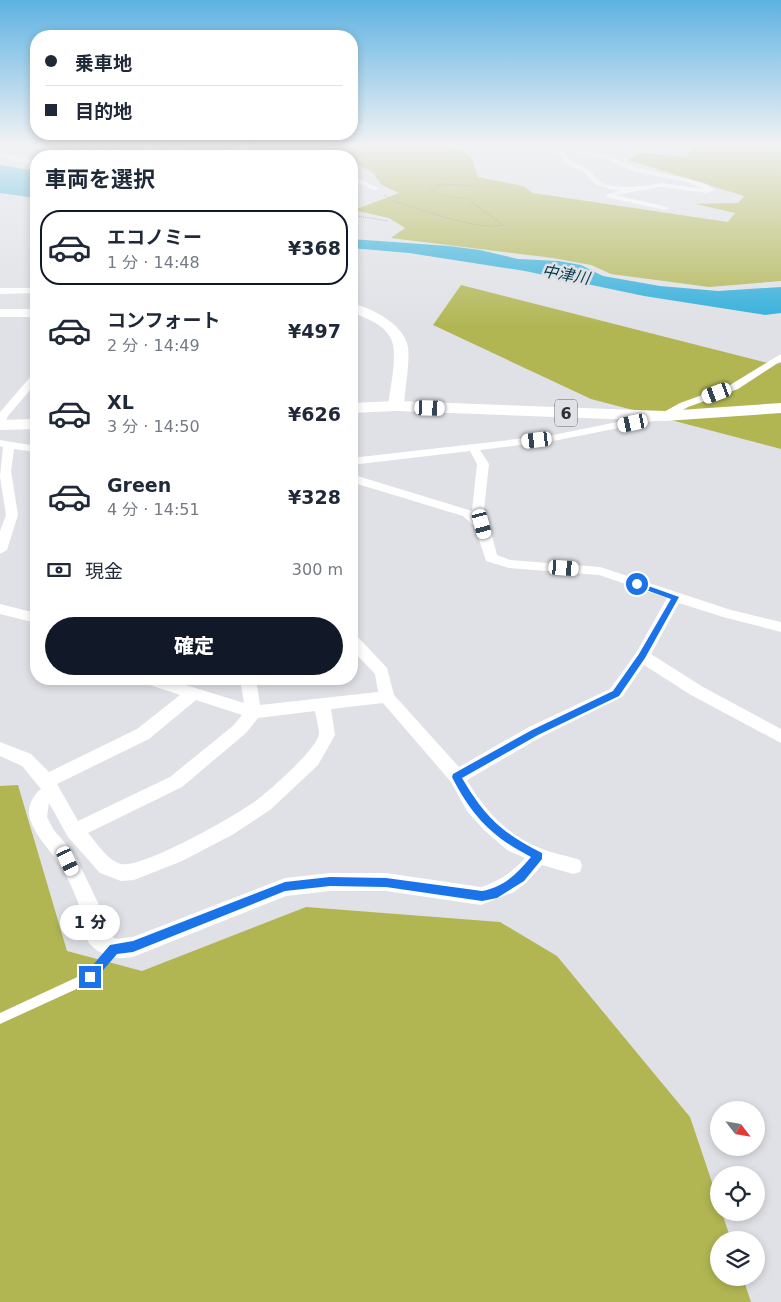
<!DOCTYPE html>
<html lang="ja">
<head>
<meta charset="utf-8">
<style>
	:root { --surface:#fff; --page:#f6f6f7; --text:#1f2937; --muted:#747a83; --line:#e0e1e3; --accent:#111827 }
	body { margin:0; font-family:"DejaVu Sans","Noto Sans JP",sans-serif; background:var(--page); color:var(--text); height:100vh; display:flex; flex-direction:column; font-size:19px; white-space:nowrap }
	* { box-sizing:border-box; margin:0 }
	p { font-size:16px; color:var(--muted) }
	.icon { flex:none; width:28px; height:28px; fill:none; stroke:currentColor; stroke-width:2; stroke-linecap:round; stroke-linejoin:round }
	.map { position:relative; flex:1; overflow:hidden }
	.details { position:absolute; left:30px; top:150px; width:328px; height:535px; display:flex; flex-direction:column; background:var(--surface); border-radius:20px; box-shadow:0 2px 8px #0003 }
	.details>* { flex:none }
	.hud { position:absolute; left:30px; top:30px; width:328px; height:110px; border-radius:20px; box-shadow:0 2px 8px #0003; display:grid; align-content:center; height:110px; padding:0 15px; background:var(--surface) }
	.needle { width:32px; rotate:121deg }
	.tools { position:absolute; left:710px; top:1101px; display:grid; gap:10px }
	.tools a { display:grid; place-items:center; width:55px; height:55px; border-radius:50%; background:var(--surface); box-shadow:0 2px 8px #0003; font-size:25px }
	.end { position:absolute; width:22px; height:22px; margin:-11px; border:6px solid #1a73e8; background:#fff; box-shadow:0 0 0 2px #fff }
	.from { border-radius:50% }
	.bubble { position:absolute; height:35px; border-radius:18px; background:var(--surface); box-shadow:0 2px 8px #0003; font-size:16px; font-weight:800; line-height:35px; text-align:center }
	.car { position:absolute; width:15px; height:30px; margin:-15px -8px; border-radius:6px; box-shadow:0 0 4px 1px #0007; background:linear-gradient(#fff 24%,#345 0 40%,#fff 0 76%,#345 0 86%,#fff 0) }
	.hud b { display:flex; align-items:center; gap:18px; height:48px; font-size:19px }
	.hud b+b { border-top:1px solid var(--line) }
	.hud i { width:12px; height:12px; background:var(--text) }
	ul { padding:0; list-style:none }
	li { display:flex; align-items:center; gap:15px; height:75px; margin:0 10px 8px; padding:0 5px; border:2px solid transparent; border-radius:20px }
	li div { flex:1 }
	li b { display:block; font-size:19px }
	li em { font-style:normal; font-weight:800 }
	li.selected { border-color:var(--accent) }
	li>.icon { width:45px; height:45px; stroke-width:1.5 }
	h2 { padding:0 15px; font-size:22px; line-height:60px }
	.pay { display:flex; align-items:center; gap:12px; height:55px; padding:0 15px; font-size:19px }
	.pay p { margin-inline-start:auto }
	.primary-button { display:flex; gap:10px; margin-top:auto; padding:10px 15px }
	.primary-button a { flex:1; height:58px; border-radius:30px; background:var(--accent); color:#fff; font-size:20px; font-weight:800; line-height:58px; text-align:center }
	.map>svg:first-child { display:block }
	.forest { fill:#b1b653 }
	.water { fill:#30aeda }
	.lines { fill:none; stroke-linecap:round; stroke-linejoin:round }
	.path { stroke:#858589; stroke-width:1; stroke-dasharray:1 1; stroke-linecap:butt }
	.lane { fill:#fff; fill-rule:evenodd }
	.street { fill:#fff; fill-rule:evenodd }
	.secondary { fill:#fff; fill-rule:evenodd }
	.primary { fill:#fff; fill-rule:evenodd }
	.route { fill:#1a73e8 }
	.labels { text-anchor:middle; stroke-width:5; stroke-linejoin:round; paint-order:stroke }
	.far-water-label { font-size:16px; font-style:italic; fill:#063d4f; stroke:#e0e1e6 }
	.shield { fill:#e0e1e6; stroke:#646467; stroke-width:1 }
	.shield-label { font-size:16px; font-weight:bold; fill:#2f2f31 }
</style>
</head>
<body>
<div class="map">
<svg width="781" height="1302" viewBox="0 0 781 1302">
	<rect width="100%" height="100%" fill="#e0e1e6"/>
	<g class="forest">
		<path d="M321 145H456L472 159 478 177 523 186 533 193 728 222 735 213 696 204 738 203 744 196 628 160 640 153 685 157 697 145H781V281L709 287 611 274 591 265 553 258 391 238 405 228 389 218 354 210 399 193 382 185 372 172 351 162V156H340Z"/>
		<path d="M461 285 772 364 781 363V449L591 399 433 325Z"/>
		<path d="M18 785 67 951 142 971 306 907 500 922 557 956 690 1117 719 1203V1212L722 1213 731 1240H719V1278H743L751 1302H0V786Z"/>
	</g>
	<g class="water">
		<path d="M0 165 36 171V198L0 193Z"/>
		<path d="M351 239 449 246 480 250 518 259 559 261 581 265 603 276 660 286 718 291 781 287V313L765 315 644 296 525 271 409 253 351 248Z"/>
	</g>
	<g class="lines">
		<g class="path">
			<path d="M46 156 84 145"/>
			<path d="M95 156 118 149 99 145"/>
			<path d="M384 195 393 201C420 209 477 231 503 225L467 199 437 194 430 190 445 184 474 186"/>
			<path d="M351 215 388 221"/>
		</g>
		<path class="lane" d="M114 944 118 946 119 949 118 952 94 981 0 1024V1013L86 973 110 946Z"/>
		<g class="street">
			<path d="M166 145H173L196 156H189Z"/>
			<path d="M216 145H227L286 156H274Z"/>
			<path d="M439 145H452L486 149 516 147 559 148 605 154 637 168 689 179 706 184 715 190 707 193 661 187 615 195 667 207 669 208 665 210 606 197V195L621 190 610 189 595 184 585 173 566 164 557 152 516 151 486 153ZM564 152 604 158 633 171 686 182 705 189 660 183C648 187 614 189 602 183 596 180 594 173 588 170 577 162 573 165 564 152Z"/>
			<path d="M619 145H626L620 148 617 146Z"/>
			<path d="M674 145H681L660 155 655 154Z"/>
			<path d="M351 175 378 188 379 189 374 190 351 180Z"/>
			<path d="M0 288H36V293L0 294Z"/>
			<path d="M781 354V361L738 389 688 407 669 418 553 441 480 450 489 464 483 519 491 532 497 555 510 560 600 567 731 610 781 622V632L723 617 679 603 651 654 703 687 781 729V743L691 695 644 665 622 697 541 737 467 780C484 810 509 837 542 849 555 854 568 856 580 860L582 866 580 872 573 874 542 865 527 882 514 892 481 905 386 891H330L286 896 133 957C116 959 108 959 94 948 80 937 83 916 78 902 73 890 68 877 61 867 51 850 36 838 30 819 26 808 33 795 41 789L22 766 0 756V742L31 754 49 772 137 729 180 695 144 683 141 679H166L244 703 240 679H256L260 705 378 692 375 674 351 649V634L356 635 387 668 394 695 459 767 529 727 610 689 636 653 667 598 599 575 509 568 486 561 475 527 463 516 351 482V474L472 511 477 464 470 451 351 465V458L553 435 662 413 680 403 730 385ZM196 700 242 715 234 725 170 777 78 821 57 784 149 739ZM383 703 451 782 467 811 484 830 507 850 525 858C512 872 499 882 481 887L386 873H330L285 878 133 937 116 939 106 933 103 927 98 903 75 855 53 829 47 817 49 803 68 837 100 873 121 881 134 880 182 861 232 835 270 810 318 765 335 735 331 709ZM315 711C316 718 319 727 319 734 317 749 270 790 257 800 237 815 142 869 121 864 108 861 96 842 88 833L182 787 246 733 258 718Z"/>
			<path d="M36 374V383L8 416 4 425 0 426V412L32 375Z"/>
			<path d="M0 440 36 446V452L14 449 11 471 18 515 7 550 0 554V531L6 515 0 477 3 447 0 446Z"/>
			<path d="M0 604 36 613V623L0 614Z"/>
		</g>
		<g class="secondary">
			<path d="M138 145H148L174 156H163Z"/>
			<path d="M0 151 36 159V165L0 157Z"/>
			<path d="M351 303C372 308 404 324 408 347 410 362 405 390 404 406L401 409H391L388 406C390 389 399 351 390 337 383 324 364 317 351 312Z"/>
			<rect x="0" y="309" width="36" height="8"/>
		</g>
		<g class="primary">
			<path d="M396 401 665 411 781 403V413L665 421 396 411 351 413V403Z"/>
			<path d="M36 419V429L0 430V420Z"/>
		</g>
	</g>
	<linearGradient id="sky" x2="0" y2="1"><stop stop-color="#5eb2e2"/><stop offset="0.44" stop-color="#f1f2f4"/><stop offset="1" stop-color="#f1f2f4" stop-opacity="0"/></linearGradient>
	<rect width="781" height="327" fill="url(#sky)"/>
	<path class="route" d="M635 583H640L679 597 645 658 619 696 538 735 462 778C485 817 502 833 542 853V859L524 881 497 898 482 901 386 887 330 886 285 891 133 952 117 954 94 981 90 982 86 981 84 977 86 973 110 945 133 941 285 882 330 877 386 878 482 891C504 887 517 874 531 857 492 837 472 816 452 777L453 774 532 730 613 691 639 654 671 599 635 586Z"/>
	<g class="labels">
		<g class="far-water-label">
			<text transform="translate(566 274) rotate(10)" y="6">中津川</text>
		</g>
		<rect class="shield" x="555" y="399.5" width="22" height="27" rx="4"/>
		<g class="shield-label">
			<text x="566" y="419">6</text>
		</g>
	</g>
</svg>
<div class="tools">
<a><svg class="needle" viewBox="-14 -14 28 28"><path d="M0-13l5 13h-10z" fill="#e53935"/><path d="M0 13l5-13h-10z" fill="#747a83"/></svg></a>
<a><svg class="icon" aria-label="locate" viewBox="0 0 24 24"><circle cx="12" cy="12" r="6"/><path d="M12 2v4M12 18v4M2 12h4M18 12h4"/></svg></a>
<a><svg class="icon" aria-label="layers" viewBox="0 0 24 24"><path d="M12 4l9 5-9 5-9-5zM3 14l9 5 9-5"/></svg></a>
</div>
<i class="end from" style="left:637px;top:584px"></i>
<i class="end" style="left:90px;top:977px"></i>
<div class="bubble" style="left:60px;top:905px;width:60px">1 分</div>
<i class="car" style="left:717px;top:393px;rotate:250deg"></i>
<i class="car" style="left:430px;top:408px;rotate:92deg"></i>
<i class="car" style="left:633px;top:423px;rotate:258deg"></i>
<i class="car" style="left:537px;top:440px;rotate:263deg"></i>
<i class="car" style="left:482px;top:524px;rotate:165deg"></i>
<i class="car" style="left:564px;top:568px;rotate:94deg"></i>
<i class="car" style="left:68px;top:861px;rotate:155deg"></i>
<div class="hud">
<b><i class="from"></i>乗車地</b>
<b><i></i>目的地</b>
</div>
<section class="details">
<h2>車両を選択</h2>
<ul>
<li class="selected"><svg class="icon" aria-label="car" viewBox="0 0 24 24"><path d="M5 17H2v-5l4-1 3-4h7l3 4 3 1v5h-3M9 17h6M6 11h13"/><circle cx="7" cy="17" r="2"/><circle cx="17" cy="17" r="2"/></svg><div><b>エコノミー</b><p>1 分 · 14:48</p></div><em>¥368</em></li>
<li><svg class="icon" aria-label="car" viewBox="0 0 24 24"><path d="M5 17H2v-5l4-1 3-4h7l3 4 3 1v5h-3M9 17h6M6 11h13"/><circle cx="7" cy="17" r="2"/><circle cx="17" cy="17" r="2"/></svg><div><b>コンフォート</b><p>2 分 · 14:49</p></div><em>¥497</em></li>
<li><svg class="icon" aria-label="car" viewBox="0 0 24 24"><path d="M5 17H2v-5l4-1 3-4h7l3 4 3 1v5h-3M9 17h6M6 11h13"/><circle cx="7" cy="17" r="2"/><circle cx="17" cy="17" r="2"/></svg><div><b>XL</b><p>3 分 · 14:50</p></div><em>¥626</em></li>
<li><svg class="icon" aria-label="car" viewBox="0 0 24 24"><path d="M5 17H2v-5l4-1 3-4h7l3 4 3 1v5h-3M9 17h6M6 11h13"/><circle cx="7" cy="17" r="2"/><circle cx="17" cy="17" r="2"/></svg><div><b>Green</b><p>4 分 · 14:51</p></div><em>¥328</em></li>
</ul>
<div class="pay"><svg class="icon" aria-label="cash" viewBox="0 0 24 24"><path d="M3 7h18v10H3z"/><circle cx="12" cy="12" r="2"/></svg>現金<p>300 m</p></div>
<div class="primary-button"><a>確定</a></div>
</section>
</div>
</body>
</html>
